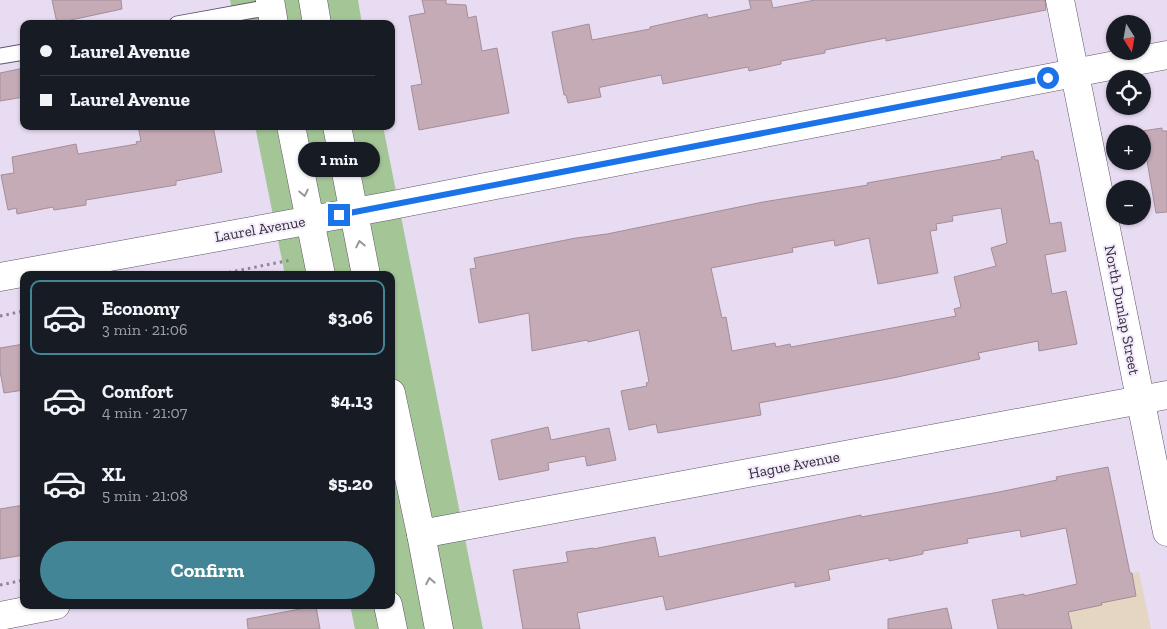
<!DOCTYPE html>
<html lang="en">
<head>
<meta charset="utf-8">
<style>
	:root { --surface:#171b24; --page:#20242c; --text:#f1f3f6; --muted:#9ea1a6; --line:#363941; --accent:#428596 }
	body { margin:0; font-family:"Zilla Slab",serif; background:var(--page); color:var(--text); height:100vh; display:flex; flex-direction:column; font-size:19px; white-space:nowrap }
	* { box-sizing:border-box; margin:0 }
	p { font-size:16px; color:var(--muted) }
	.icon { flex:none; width:28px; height:28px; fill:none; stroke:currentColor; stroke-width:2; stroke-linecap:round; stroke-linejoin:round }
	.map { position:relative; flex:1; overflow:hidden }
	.panel { position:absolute; left:20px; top:271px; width:375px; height:338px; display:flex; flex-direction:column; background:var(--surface); border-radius:10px; box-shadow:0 1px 4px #0004 }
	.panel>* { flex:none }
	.top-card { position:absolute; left:20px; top:20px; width:375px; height:110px; border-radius:10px; box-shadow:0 1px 4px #0004; display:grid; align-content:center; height:110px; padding:0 20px; background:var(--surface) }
	.needle { width:32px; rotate:169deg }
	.tools { position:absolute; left:1106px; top:15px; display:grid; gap:10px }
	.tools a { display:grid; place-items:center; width:45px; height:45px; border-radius:50%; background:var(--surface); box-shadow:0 1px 4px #0004; font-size:25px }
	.end { position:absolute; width:22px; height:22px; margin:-11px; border:6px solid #1a73e8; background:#fff; box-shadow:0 0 0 2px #fff }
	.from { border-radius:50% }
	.bubble { position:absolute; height:35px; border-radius:18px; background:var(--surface); box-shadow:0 1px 4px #0004; font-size:16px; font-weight:700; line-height:35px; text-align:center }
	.top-card b { display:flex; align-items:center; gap:18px; height:48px; font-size:19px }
	.top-card b+b { border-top:1px solid var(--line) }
	.top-card i { width:12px; height:12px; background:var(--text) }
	ul { padding:9px 0 0; list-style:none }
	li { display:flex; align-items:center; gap:15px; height:75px; margin:0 10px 8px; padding:0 10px; border:2px solid transparent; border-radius:10px }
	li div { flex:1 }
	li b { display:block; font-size:19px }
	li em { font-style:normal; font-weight:700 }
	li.selected { border-color:var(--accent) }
	li>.icon { width:45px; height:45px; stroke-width:1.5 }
	.button { display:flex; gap:10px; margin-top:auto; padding:10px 20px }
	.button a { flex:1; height:58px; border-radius:30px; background:var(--accent); color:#fff; font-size:20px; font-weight:700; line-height:58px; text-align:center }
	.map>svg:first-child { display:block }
	.commercial { fill:#e5d5c3 }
	.green { fill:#a4c697 }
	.building { fill:#c5abb6; stroke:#a58d97; fill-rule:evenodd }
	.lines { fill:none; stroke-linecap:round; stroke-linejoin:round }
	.lane-casing { stroke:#5e5467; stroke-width:17 }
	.street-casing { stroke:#5e5467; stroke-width:29 }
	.secondary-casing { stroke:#5e5467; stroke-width:29 }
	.path { stroke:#8e8595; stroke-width:3; stroke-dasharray:2.5 4; stroke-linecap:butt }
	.lane { stroke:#fff; stroke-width:15 }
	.street { stroke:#fff; stroke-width:28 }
	.secondary { stroke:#fff; stroke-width:28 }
	.oneway { stroke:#98969a }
	.route { stroke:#1a73e8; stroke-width:6 }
	.labels { text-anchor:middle; stroke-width:4; stroke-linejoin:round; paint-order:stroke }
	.street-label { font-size:15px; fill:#322d35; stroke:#f4eafd }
</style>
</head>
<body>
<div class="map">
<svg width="1167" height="629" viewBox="0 0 1167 629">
	<rect width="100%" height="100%" fill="#e8dcf3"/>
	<path class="commercial" d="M1139 572 1151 629H1039L1032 594Z"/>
	<g class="green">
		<path d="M230 0H358L362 24H235Z"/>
		<path d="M255 126H383L483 629H355L350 605H391V275H285Z"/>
	</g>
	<g class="building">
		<path d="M52 0H121L122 9 57 23Z"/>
		<path d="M422 0H446V4L466 5 468 18 476 16 482 51 497 48 509 113 419 130 411 86 422 84 409 16 425 13Z"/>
		<path d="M749 0H771L773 8 815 0H1045L1046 10 886 41V38L825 50V53L781 61V64L749 71 748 67 663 84 661 75 601 87 599 88 601 97 568 103 566 95H564L552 32 589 24 592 40 650 29V27L707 14 708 18 751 9Z"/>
		<path d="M24 68V97L0 101V73Z"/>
		<path d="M138 126H213L222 172 176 181V185L86 200V205L54 210 53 207 17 214 16 208 8 210 1 175 14 173 12 157 76 144 78 154 137 144 136 142 141 141Z"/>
		<path d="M1162 128V131H1167V212L1156 213 1146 155H1142V131Z"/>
		<path d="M1033 151 1035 160H1038L1050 224 1061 222 1066 251 1045 255 1052 294 1066 291 1077 344 1039 351 1038 341 978 353 980 359 893 378 759 403 761 415 658 433 656 424 629 430 621 391 647 386 646 383 649 382 639 330 588 342 587 340 532 351 529 313 479 323 470 269 476 268 474 258 576 238 607 234 763 202 868 185 867 183 1002 159 1001 157ZM1001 208 1007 243 991 248 996 266 954 277 961 307 954 309 956 316 791 347 790 344 776 347 775 343 732 351 726 317 722 318 711 268 793 252 792 248 834 240 835 246 869 238 878 284 938 273 930 231 937 230 936 224 953 221 952 216Z"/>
		<path d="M24 344V390L4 393 0 371V348Z"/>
		<path d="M548 427 551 440 609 428 616 460 587 466 585 456 548 463 549 470 499 480 491 440Z"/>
		<path d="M1108 467 1130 573H1132L1136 596 1101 603 1102 605 1068 612 1072 629H998L992 600 1024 594V596L1077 584 1066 528 1021 537 1020 530 967 539 968 543 923 551V554L889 561V558L828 570 830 580 795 587V582L666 610 663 596 577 613 580 629H523L513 570 568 562 566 552 593 548V549L655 537 659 557 861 515V517L999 492 1057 480 1056 477Z"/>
		<path d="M24 505V555L0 559V509Z"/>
		<path d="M316 606 320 629H248L247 619Z"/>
		<path d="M947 608 952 629H888V619Z"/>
	</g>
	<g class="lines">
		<g class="lane-casing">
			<g id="lane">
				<path d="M177 24 271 7"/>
				<path d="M0 56 24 52"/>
			</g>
		</g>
		<g class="street-casing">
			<g id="street">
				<path d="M1060 0 1167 532"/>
				<path d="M0 277 388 206 1167 55"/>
				<path d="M421 534 1167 395"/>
				<path d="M0 616 56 605"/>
			</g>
		</g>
		<g class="secondary-casing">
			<g id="secondary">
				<path d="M270 0 274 24"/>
				<path d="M313 0 317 24"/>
				<path d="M291 126 321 275"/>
				<path d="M337 126 366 275"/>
				<path d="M391 393 421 534 439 629"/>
				<path d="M388 605 393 629"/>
			</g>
		</g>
		<g class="path">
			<path d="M216 275 291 260"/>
			<path d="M0 316 24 311"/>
			<path d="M0 585 24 580"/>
		</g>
		<use href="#lane" class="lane"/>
		<use href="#street" class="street"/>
		<use href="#secondary" class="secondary"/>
	</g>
	<defs><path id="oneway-chevron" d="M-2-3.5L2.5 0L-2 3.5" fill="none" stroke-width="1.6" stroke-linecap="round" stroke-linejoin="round" transform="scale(1.25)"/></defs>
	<g class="oneway">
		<use href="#oneway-chevron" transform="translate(304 193) rotate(78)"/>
		<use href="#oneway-chevron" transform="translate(360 244) rotate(-102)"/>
		<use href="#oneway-chevron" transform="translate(430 581) rotate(-100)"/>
	</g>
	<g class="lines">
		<path class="route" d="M339 215 1048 78"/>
	</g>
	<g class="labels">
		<g class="street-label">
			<text transform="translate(260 229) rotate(-10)" y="5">Laurel Avenue</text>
			<text transform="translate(1122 310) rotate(79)" y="5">North Dunlap Street</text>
			<text transform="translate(794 465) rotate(-11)" y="5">Hague Avenue</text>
		</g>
	</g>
</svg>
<div class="tools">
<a><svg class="needle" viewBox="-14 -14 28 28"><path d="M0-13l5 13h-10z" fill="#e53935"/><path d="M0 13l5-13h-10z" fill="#9ea1a6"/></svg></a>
<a><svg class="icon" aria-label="locate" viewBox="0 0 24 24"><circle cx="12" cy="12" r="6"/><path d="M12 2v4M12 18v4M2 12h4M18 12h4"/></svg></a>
<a>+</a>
<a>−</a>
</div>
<i class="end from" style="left:1048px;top:78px"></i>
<i class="end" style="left:339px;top:215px"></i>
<div class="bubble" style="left:298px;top:142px;width:82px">1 min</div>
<div class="top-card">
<b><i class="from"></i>Laurel Avenue</b>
<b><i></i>Laurel Avenue</b>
</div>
<section class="panel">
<ul>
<li class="selected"><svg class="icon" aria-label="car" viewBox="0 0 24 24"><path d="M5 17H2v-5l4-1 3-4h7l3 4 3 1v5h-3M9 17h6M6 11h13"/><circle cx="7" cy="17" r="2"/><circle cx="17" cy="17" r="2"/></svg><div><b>Economy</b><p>3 min · 21:06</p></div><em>$3.06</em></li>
<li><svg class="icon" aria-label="car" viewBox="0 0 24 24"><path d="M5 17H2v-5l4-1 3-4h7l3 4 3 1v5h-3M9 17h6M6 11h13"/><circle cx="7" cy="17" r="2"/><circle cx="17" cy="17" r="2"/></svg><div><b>Comfort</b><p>4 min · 21:07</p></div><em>$4.13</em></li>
<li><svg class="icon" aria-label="car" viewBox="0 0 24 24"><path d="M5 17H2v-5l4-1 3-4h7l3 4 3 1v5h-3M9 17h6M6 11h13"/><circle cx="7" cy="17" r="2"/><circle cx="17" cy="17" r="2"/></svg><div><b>XL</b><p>5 min · 21:08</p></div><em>$5.20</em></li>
</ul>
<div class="button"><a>Confirm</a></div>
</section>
</div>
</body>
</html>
